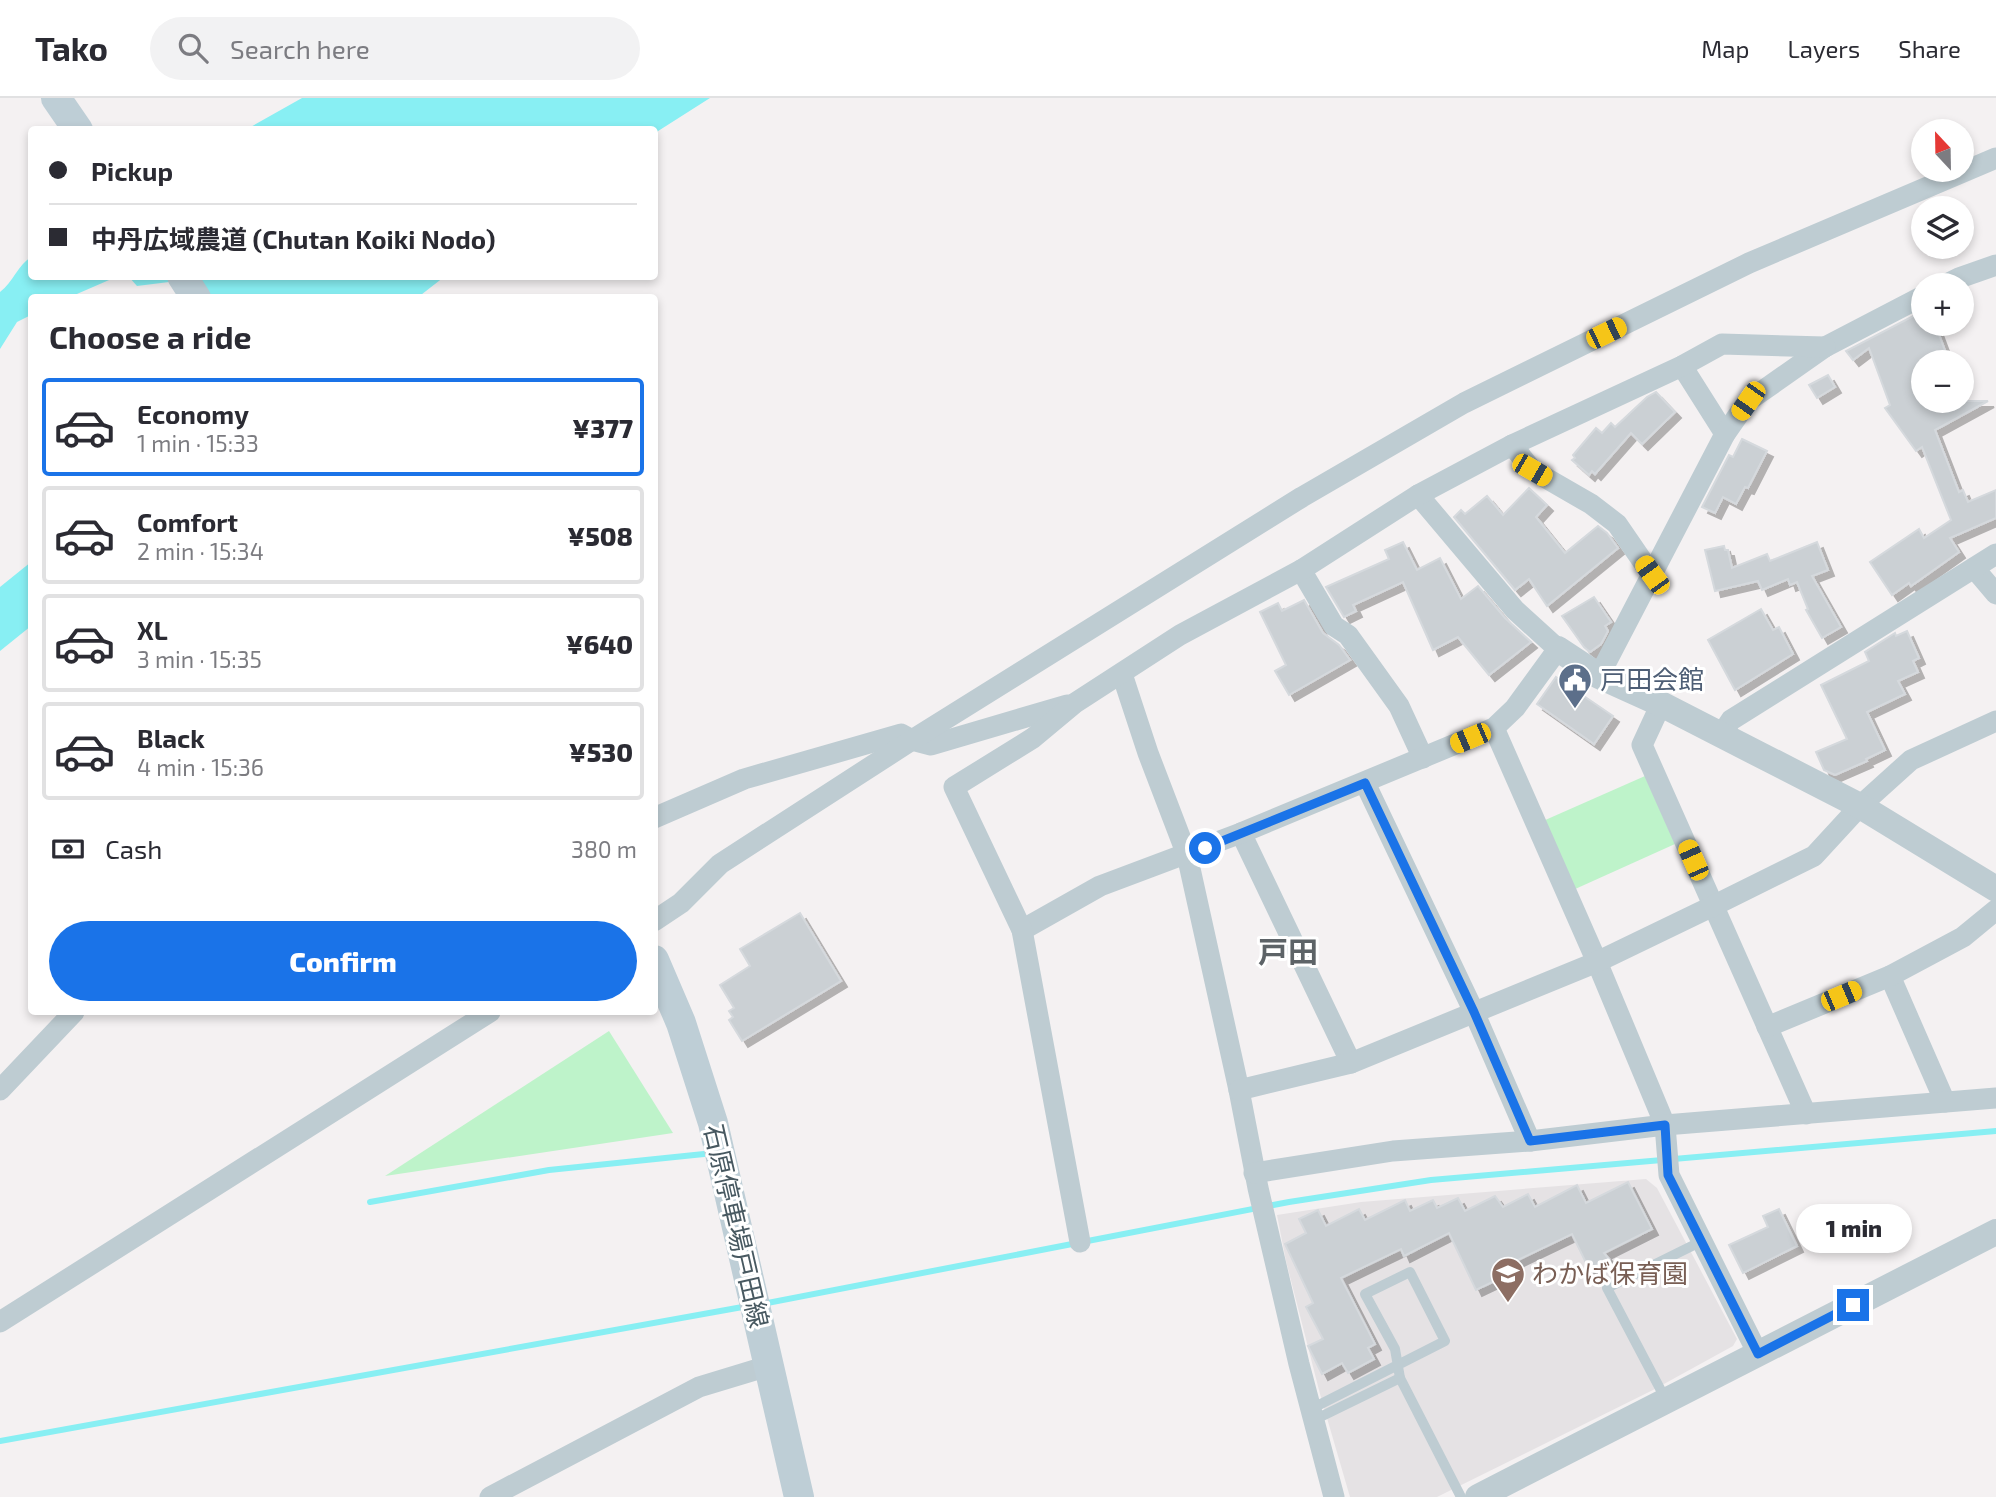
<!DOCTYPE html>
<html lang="en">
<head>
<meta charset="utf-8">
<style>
	:root { --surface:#fff; --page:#f2f2f3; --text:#2b2b33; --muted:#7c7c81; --line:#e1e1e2; --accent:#1a73e8 }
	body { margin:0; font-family:"Exo 2","Noto Sans JP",sans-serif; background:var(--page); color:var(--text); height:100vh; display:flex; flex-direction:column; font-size:26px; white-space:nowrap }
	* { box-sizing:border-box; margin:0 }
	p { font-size:23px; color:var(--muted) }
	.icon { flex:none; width:38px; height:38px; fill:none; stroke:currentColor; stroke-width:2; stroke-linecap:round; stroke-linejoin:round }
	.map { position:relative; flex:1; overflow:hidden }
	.details { position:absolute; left:28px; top:196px; width:630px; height:721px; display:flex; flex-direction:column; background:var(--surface); border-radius:7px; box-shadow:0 4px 10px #0003 }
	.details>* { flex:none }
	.guide { position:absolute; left:28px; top:28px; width:630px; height:154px; border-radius:7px; box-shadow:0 4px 10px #0003; display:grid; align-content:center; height:154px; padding:0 21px; background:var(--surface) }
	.needle { width:46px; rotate:338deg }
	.fabs { position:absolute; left:1911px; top:21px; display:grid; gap:14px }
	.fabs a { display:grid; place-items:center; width:63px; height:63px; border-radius:50%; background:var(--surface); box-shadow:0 4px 10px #0003; font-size:35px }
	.end { position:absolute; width:32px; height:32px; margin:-16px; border:9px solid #1a73e8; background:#fff; box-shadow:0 0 0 4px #fff }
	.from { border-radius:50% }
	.bubble { position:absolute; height:49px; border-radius:24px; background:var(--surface); box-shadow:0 4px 10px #0003; font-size:23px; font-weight:800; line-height:49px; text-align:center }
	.car { position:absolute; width:21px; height:42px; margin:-21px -10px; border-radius:9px; box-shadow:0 0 5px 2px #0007; background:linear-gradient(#f5c518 24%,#345 0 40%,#f5c518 0 76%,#345 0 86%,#f5c518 0) }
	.guide b { display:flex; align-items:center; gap:24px; height:66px; font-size:26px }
	.guide b+b { border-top:2px solid var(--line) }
	.guide i { width:18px; height:18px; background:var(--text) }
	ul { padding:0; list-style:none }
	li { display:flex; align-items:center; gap:21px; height:98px; margin:0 14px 10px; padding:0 7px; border:4px solid var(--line); border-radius:7px }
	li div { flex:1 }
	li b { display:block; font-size:26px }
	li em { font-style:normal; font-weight:800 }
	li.on { border-color:var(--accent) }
	li>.icon { width:63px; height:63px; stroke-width:1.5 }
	h2 { padding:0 21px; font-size:32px; line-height:84px }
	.pay { display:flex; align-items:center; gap:18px; height:77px; padding:0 21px; font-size:26px }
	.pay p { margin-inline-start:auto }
	.cta { display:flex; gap:14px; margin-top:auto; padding:14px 21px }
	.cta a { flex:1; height:80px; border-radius:42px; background:var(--accent); color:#fff; font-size:28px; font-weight:800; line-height:80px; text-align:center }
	header { display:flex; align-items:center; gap:42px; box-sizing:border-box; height:98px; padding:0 35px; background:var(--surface); border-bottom:2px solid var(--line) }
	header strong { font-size:33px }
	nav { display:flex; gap:38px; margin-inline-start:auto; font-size:24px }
	.search { width:490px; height:63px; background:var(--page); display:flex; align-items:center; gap:18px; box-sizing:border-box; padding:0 24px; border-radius:38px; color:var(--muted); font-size:26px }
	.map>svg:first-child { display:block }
	.education { fill:#e5e2e4 }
	.green { fill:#bef3ca }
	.water { fill:#88eff3 }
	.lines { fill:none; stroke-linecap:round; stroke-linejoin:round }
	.stream { stroke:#88eff3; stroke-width:6 }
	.building { fill:#cbd0d4; stroke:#d5d9dd; stroke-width:2; filter:url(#shadow) }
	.service { stroke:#beccd2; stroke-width:10 }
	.minor { stroke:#beccd2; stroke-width:21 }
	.tertiary { stroke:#beccd2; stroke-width:26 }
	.secondary { stroke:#beced6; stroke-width:30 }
	.route { stroke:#1a73e8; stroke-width:9 }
	.labels { text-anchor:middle; stroke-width:6; stroke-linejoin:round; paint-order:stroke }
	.service-label { font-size:26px; fill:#4e5e75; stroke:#fff; text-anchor:start }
	.street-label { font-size:26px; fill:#485961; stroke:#fff }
	.education-label { font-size:26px; fill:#785e54; stroke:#fff; text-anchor:start }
	.quarter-label { font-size:30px; font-weight:bold; fill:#5d6367; stroke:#fff }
</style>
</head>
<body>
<header>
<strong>Tako</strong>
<div class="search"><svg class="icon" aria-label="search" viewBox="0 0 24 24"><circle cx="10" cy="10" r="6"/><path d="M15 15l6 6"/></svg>Search here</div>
<nav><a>Map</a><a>Layers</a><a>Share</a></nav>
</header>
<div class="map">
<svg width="1996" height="1399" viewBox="0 0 1996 1399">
	<defs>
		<filter id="shadow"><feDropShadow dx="6" dy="6" stdDeviation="0" flood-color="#0004"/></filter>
	</defs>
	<rect width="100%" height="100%" fill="#f4f1f2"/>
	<path class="education" d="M1646 1081 1657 1090 1737 1241 1733 1248 1653 1292 1437 1399H1350L1320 1296 1286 1163 1277 1117 1361 1104Z"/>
	<g class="green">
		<path d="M1645 678 1675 746 1573 792 1543 723Z"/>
		<path d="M609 933 673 1035 385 1078Z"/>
	</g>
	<g class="water">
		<path d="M302 0H710L655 35 654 32 247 31Z"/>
		<path d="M31 159 32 178 116 179 70 199 32 200 31 217 17 224 0 251V194C13 184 18 167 31 159Z"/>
		<path d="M129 179H444L417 200 185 199 169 184 137 188Z"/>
		<path d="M31 464V528L0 553V489Z"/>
	</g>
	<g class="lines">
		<g class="stream">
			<path d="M370 1104 549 1072 704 1056"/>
			<path d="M762 1206 1289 1104 1431 1082 1996 1033"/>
			<path d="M0 1343 748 1208"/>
		</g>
	</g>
	<g class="building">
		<path d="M1923 213V226H1935L1947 258 1930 264H1923V303H1988L1935 332 1959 394 1963 392 1968 404 1996 392V420L1950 440 1959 454 1911 488 1909 485 1892 497 1870 464 1919 431 1924 440 1951 422 1922 349 1916 353 1885 310 1890 307 1869 250 1853 262 1846 253Z"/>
		<path d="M1828 277 1835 289 1817 300 1809 287Z"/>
		<path d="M1656 294 1675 314 1642 346 1631 335 1595 376 1592 373 1589 377 1572 362 1575 360 1573 357 1596 330 1602 335 1611 325 1615 329 1647 299Z"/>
		<path d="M1742 341 1767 353 1748 390 1745 389 1736 406 1723 399 1715 415 1702 409 1729 357 1733 359Z"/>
		<path d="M1529 390 1547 407 1536 419 1565 455 1598 428 1607 435 1618 450 1547 508 1529 481 1515 492 1454 419 1461 412 1465 416 1487 398 1503 417Z"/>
		<path d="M1403 444 1417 472 1440 460 1461 501 1478 488 1505 520 1531 544 1489 577 1458 539 1433 552 1403 484 1353 507 1356 513 1344 519 1326 489 1389 461 1385 452Z"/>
		<path d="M1817 444 1828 472 1812 478 1841 529 1822 540 1806 512 1808 511 1797 484 1790 487 1788 481 1762 492 1758 483 1715 493 1705 452 1724 448 1725 452H1728L1732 470 1767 456 1770 463Z"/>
		<path d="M1594 499 1611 524 1605 528 1608 533 1601 546 1590 554 1584 549 1562 518Z"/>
		<path d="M1304 502 1323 535 1339 547 1350 562 1289 597 1275 573 1286 567 1260 514 1278 505 1282 513Z"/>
		<path d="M1761 511 1773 532 1779 529 1793 556 1735 592 1708 542Z"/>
		<path d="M1907 533 1919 560 1913 563 1918 574 1898 583 1905 596 1867 614 1885 652 1866 661 1867 663 1835 677 1824 672 1816 654 1847 641 1821 587 1869 563 1865 554 1895 535 1896 538Z"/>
		<path d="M1556 579 1613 618 1594 646 1537 606Z"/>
		<path d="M800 815 841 883 742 943 729 922 733 919 729 913 734 910 720 887 750 868 740 851Z"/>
		<path d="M1628 1084 1652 1131 1604 1155 1609 1161 1589 1171 1572 1136 1497 1172 1501 1180 1476 1192 1449 1135 1404 1158 1401 1151 1341 1180 1375 1246 1368 1250 1374 1261 1348 1275 1342 1265 1322 1276 1308 1248 1323 1241 1306 1209 1313 1205 1285 1146 1306 1135 1299 1121 1318 1112 1326 1128 1359 1111 1365 1122 1405 1102 1410 1113 1433 1102 1437 1110 1458 1100 1465 1113 1495 1098 1503 1109 1528 1096 1535 1109 1577 1087 1586 1105Z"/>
		<path d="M1779 1111 1797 1148 1743 1175 1729 1147 1768 1129 1763 1118Z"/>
	</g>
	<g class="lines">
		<g class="service">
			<path d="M1666 1302 1607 1190 1702 1143"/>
			<path d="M1311 1311 1445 1243 1410 1174 1365 1196 1395 1251 1400 1280 1461 1399"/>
			<path d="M1314 1322 1400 1280"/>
		</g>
		<g class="minor">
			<path d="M1945 187 1959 180 1996 167"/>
			<path d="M1682 268 1725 336"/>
			<path d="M1512 347 1532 372 1591 406 1617 426 1652 477"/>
			<path d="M1974 470 1996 496"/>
			<path d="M1301 472 1334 528 1348 537 1399 608 1423 660"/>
			<path d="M1122 576 1148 655 1187 757 1239 992 1258 1090 1299 1266 1334 1399"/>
			<path d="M1599 578 1725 336 1748 303 1825 249 1923 198"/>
			<path d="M1661 606 1642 647 1806 1016"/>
			<path d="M1494 630 1597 864 1665 1027 1669 1077 1758 1256"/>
			<path d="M1721 637 1731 622 1996 456"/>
			<path d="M1365 685 1474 914 1530 1043"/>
			<path d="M654 720 744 681 901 636 912 642 931 647 1067 607"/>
			<path d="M1241 735 1351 965"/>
			<path d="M654 823 681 805 720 766 912 642 1302 399 1464 305 1749 165 1996 60"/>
			<path d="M1022 832 1100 788 1241 735 1494 630 1515 610 1558 551 1515 512 1418 397"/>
			<path d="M1890 878 1945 1004"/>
			<path d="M1767 929 1890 878 1963 839 1996 812"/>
			<path d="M0 992 74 914"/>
			<path d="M1239 992 1351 965 1597 864 1713 808 1814 758 1860 708 1911 662 1996 623"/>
			<path d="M1254 1075 1393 1053 1530 1043 1665 1027 1996 1000"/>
			<path d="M1080 1144 1022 832 954 689 1033 640 1075 605 1180 537 1301 472 1418 397 1512 347 1682 268 1722 246 1825 249"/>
			<path d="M0 1224 490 914"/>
			<path d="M490 1399 699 1289 768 1268"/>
		</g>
		<g class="tertiary">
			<path d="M1558 551 1599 578 1661 606 1860 708 1996 791"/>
			<path d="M1478 1399 1996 1134"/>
		</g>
		<g class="secondary">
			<path d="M56 0 78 32"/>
			<path d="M182 178 196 200"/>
			<path d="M654 862 681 925 713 1025 799 1399"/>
		</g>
	</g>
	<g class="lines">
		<path class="route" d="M1205 750 1365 685 1474 914 1530 1043 1665 1027 1668 1077 1758 1256 1853 1207"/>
	</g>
	<defs>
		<g id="civic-pin" transform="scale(1.75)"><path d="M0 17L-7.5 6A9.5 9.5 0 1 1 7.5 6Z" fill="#5c6f8a" stroke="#fff"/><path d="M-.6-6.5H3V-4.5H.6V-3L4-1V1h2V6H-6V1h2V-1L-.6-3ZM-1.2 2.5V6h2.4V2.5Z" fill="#fff"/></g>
		<g id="school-pin" transform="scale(1.75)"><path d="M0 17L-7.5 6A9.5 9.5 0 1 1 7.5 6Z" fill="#8d6e63" stroke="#fff"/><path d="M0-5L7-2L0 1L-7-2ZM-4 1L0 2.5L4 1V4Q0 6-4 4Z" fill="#fff"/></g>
	</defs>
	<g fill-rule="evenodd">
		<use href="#civic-pin" x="1575" y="582"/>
		<use href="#school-pin" x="1508" y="1176"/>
	</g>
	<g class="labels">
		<g class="service-label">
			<text x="1600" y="591">戸田会館</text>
		</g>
		<g class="street-label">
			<text transform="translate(736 1128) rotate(77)" y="9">石原停車場戸田線</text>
		</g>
		<g class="education-label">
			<text x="1532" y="1185">わかば保育園</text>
		</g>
		<g class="quarter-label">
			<text x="1288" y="865">戸田</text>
		</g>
	</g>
</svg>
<div class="fabs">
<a><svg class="needle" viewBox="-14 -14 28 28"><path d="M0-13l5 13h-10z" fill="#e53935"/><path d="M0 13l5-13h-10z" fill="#7c7c81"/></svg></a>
<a><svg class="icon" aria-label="layers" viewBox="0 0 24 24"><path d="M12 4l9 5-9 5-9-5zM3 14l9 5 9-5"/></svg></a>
<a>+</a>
<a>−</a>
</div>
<i class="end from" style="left:1205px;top:750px"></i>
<i class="end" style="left:1853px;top:1207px"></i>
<div class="bubble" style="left:1796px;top:1106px;width:116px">1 min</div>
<i class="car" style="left:1606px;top:235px;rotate:64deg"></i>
<i class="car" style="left:1748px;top:303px;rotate:215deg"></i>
<i class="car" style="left:1532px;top:372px;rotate:120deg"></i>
<i class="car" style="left:1652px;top:477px;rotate:324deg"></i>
<i class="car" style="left:1470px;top:640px;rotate:247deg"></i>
<i class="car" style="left:1693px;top:762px;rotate:336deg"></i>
<i class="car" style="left:1841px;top:898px;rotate:67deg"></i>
<div class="guide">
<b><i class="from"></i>Pickup</b>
<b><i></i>中丹広域農道 (Chutan Koiki Nodo)</b>
</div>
<section class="details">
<h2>Choose a ride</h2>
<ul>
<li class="on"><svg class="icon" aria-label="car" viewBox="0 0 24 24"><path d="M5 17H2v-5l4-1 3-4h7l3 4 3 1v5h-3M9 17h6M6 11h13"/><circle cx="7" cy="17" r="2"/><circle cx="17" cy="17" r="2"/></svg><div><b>Economy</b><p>1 min · 15:33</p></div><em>¥377</em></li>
<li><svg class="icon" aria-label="car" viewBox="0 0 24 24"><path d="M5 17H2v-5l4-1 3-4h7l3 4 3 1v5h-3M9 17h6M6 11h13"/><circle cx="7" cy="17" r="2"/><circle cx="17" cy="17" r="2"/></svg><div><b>Comfort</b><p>2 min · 15:34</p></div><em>¥508</em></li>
<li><svg class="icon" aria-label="car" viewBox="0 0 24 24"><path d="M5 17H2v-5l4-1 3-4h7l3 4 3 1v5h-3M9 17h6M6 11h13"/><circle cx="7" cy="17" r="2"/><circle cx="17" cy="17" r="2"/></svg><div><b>XL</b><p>3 min · 15:35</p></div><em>¥640</em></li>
<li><svg class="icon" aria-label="car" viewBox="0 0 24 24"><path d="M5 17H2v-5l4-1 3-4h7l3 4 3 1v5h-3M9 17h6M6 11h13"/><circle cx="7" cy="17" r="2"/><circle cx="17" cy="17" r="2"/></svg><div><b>Black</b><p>4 min · 15:36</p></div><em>¥530</em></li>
</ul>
<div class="pay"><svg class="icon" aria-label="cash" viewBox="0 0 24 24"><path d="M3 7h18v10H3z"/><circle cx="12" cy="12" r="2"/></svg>Cash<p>380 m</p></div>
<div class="cta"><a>Confirm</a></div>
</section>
</div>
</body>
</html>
